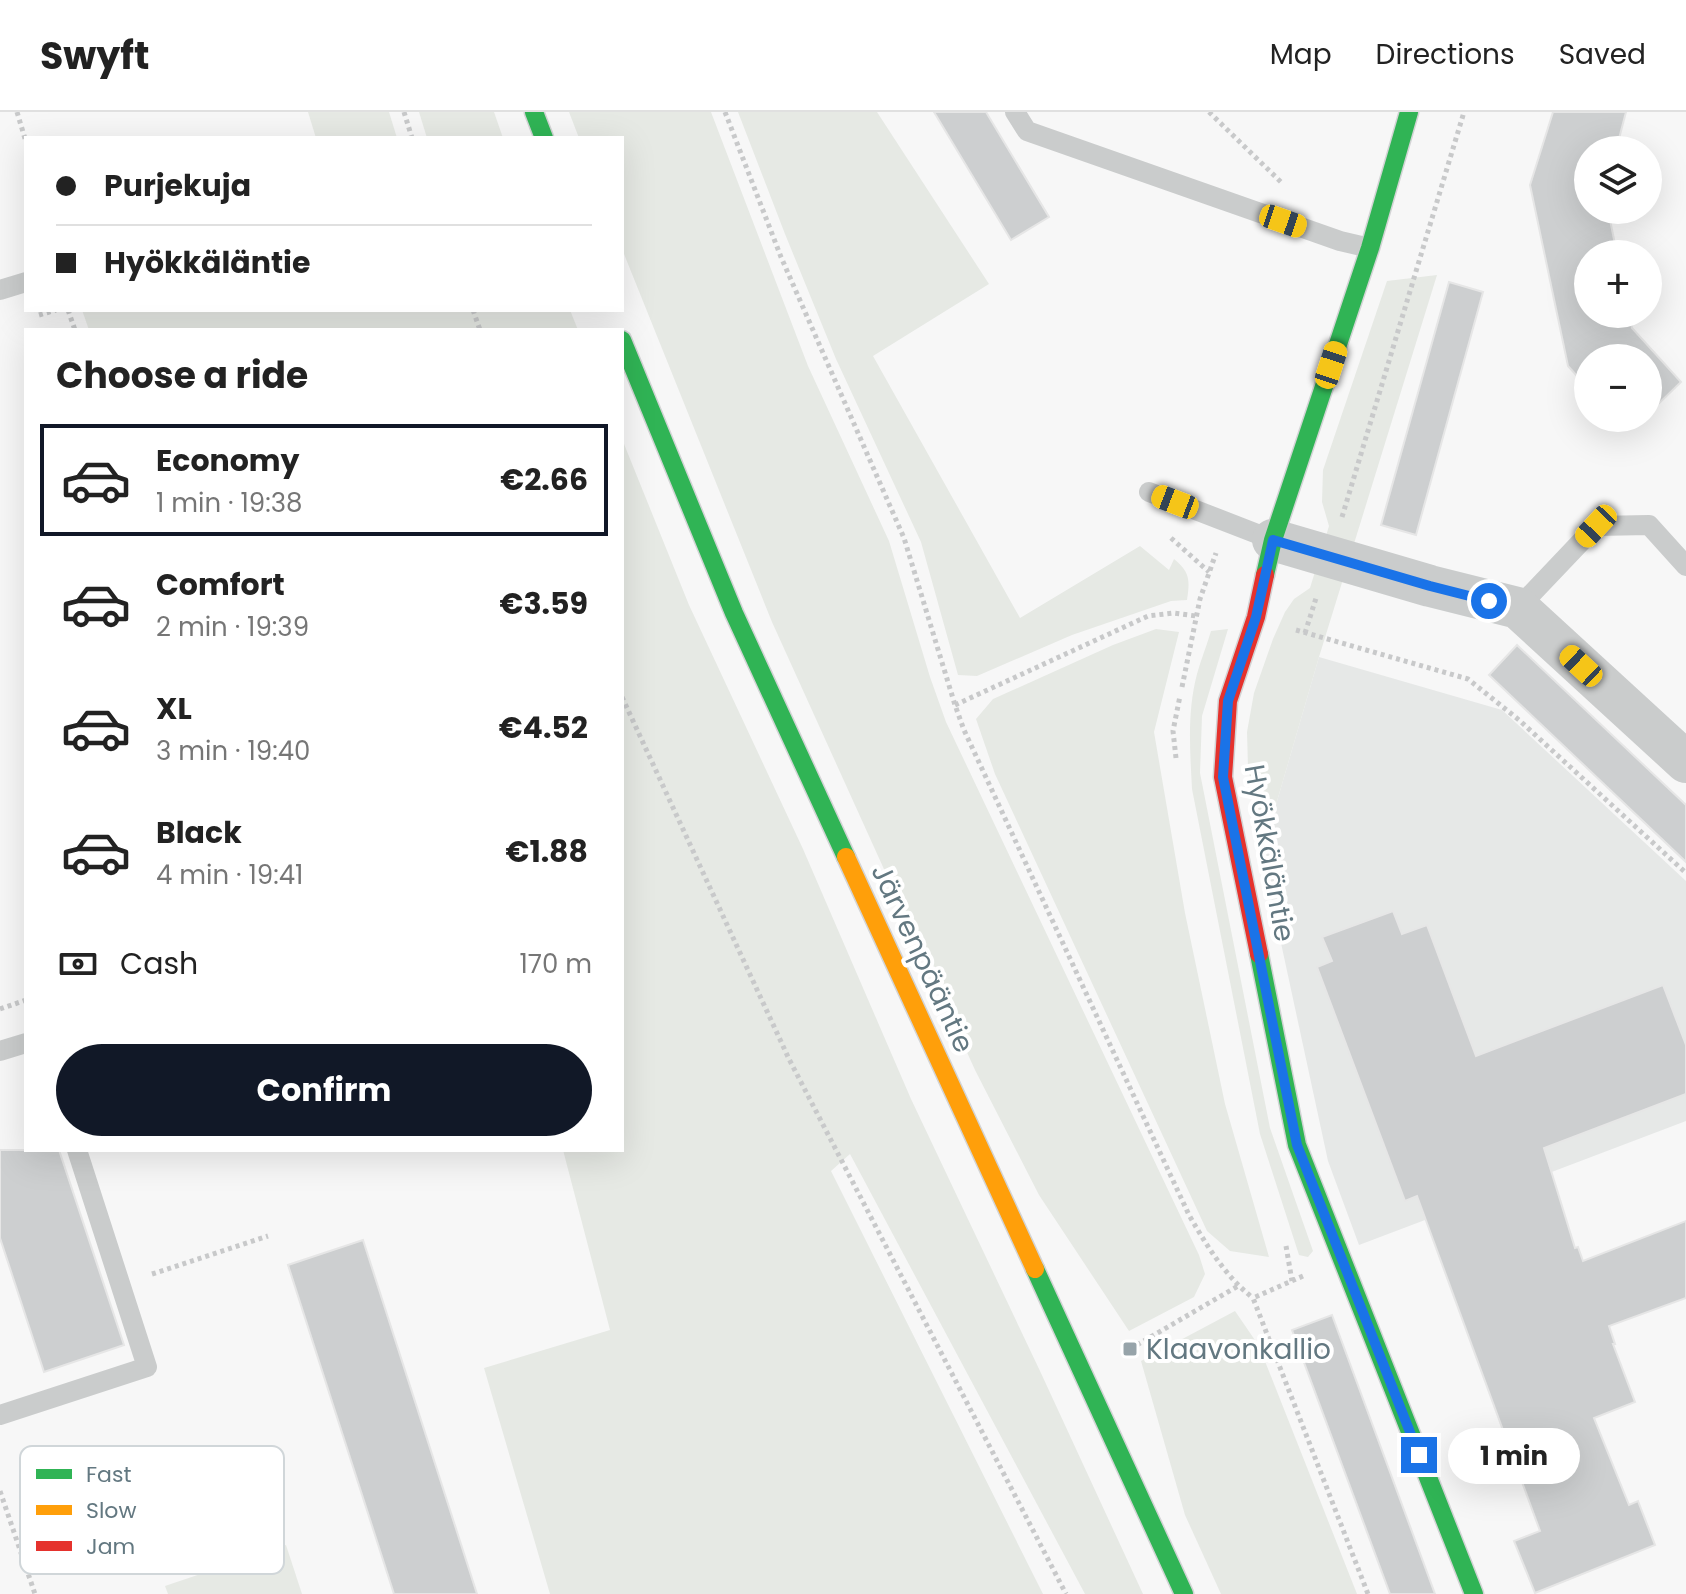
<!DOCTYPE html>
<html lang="en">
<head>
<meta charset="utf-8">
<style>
	:root { --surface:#fff; --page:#f6f6f6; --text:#222; --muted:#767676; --line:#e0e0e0; --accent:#111827 }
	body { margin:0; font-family:Poppins,sans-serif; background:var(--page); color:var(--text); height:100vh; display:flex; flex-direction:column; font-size:30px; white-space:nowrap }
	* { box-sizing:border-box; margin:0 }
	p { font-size:26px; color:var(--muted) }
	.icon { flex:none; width:44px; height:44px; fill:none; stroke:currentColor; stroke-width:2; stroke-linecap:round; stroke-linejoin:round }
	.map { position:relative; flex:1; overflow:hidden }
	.panel { position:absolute; left:24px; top:216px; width:600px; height:824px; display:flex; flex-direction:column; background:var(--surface); border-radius:0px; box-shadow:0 8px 32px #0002 }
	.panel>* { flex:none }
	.guide { position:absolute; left:24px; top:24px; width:600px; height:176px; border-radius:0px; box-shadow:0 8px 32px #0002; display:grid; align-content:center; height:176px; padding:0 32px; background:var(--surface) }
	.controls { position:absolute; left:1574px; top:24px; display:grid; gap:16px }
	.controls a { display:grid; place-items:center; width:88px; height:88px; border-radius:50%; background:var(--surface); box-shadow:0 8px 32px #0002; font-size:40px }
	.end { position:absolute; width:36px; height:36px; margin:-18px; border:10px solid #1a73e8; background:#fff; box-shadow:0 0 0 4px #fff }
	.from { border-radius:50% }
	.bubble { position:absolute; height:56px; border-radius:28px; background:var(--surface); box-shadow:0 8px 32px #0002; font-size:26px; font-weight:700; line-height:56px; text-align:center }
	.car { position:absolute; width:24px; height:48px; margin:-24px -12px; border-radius:10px; box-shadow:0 0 6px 2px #0007; background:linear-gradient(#f5c518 24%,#345 0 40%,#f5c518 0 76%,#345 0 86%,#f5c518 0) }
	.guide b { display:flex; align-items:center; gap:28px; height:76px; font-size:30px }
	.guide b+b { border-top:2px solid var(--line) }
	.guide i { width:20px; height:20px; background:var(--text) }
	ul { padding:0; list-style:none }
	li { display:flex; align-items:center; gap:24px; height:112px; margin:0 16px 12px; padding:0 16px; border:4px solid transparent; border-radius:0px }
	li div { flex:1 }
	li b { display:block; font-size:30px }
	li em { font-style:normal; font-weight:700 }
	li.selected { border-color:var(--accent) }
	li>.icon { width:72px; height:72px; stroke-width:1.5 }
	h2 { padding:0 32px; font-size:36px; line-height:96px }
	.pay { display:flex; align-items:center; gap:20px; height:88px; padding:0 32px; font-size:30px }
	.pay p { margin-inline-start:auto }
	.primary-button { display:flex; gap:16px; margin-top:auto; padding:16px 32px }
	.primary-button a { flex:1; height:92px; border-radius:48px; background:var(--accent); color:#fff; font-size:32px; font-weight:700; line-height:92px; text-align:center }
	header { display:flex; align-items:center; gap:48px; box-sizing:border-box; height:112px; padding:0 40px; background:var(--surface); border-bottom:2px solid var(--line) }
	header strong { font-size:38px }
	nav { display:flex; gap:44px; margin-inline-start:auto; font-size:28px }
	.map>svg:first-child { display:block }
	.built { fill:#e6e8e7 }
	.green { fill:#e6e9e4 }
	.building { fill:#cdcfd0; stroke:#e6e6e6; stroke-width:2 }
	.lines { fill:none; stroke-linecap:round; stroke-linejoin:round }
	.fast-casing { stroke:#d3d4d5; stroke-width:21 }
	.slow-casing { stroke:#d3d4d5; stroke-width:21 }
	.jam-casing { stroke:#d3d4d5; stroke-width:21 }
	.path { stroke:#c8c9ca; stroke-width:5; stroke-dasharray:4 4; stroke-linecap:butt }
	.lane { stroke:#cacccc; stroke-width:20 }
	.street { stroke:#cacccc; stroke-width:42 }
	.fast { stroke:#30b455; stroke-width:18 }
	.slow { stroke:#ff9f0a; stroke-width:18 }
	.jam { stroke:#e5322d; stroke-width:18 }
	.route { stroke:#1a73e8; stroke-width:10 }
	.poi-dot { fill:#97a4aa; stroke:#fff; stroke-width:3 }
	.labels { text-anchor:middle; stroke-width:8; stroke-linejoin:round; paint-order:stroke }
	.street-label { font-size:28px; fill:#637881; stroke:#fff }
	.poi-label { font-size:28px; fill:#637881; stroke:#fff; text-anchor:start }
	.key { fill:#fff; stroke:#d0d6d9; stroke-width:2 }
	.key-label { font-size:22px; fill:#637881 }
</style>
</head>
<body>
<header>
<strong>Swyft</strong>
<nav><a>Map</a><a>Directions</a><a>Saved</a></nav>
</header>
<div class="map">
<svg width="1686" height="1482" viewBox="0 0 1686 1482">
	<rect width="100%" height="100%" fill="#f7f7f7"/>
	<path class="built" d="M1319 545 1502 598 1686 769V1009L1359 1133 1328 1049 1270 780 1259 712 1273 703Z"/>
	<g class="green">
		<path d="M308 0H389L397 26H316Z"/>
		<path d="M419 0H494L503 26H427Z"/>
		<path d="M569 0H711L808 254 889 429 930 565 946 610 1199 1143 1205 1162 1194 1185 1129 1219 1039 1083 975 958 772 510 622 137V26H579Z"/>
		<path d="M738 0H877L989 172 873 244 1020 506 1140 434 1169 458 1174 447C1190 460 1190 468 1187 488L1171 489 1072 523 977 564 958 563 921 430 836 247 785 122Z"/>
		<path d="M1437 163 1319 545 1273 703 1259 712 1248 655 1247 620 1254 581 1273 527 1285 500 1294 487 1310 476 1329 414 1322 390 1323 358 1387 169Z"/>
		<path d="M82 198H570L578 218H89Z"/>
		<path d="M622 327 689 493 803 737 911 987 1040 1259 1143 1482H1085L850 1042 831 1059 1043 1482H550L484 1256 610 1218 563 1038H622Z"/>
		<path d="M1156 517 1179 520 1154 620 1185 801 1225 992 1269 1145 1230 1139 1207 1119 995 662 976 607 993 587 1113 533Z"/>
		<path d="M1228 517 1202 604 1200 661 1270 1016 1313 1139 1308 1145 1299 1143 1260 1022 1192 677C1190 638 1187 600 1197 562 1201 547 1207 533 1211 519Z"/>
		<path d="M1235 1199 1259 1234 1357 1482H1221L1185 1403 1141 1249Z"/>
		<path d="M286 1433 302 1482H168L165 1474Z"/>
	</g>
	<g class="building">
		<path d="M934 0H986L1049 105 1011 128Z"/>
		<path d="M1553 0H1626L1616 38H1588V98H1608L1617 142H1588V202H1629L1632 216 1681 270 1648 302V246H1588V276L1568 254 1530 73Z"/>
		<path d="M1449 170 1483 180 1416 423 1381 413Z"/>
		<path d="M1517 533 1686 693V750L1489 563Z"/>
		<path d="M1393 799 1402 822 1427 813 1476 944 1663 873 1686 933V982L1544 1036 1575 1136 1578 1135 1583 1149 1686 1109V1186L1609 1214 1615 1232H1613L1635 1290 1594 1306 1629 1393 1638 1389 1655 1433 1535 1481 1514 1429 1540 1419 1417 1084 1405 1089 1317 855 1332 849 1322 825Z"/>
		<path d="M0 1038H59L124 1233 44 1260 0 1126Z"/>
		<path d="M363 1128 477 1482H394L288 1153Z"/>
		<path d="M1332 1203 1435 1482H1390L1292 1218Z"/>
	</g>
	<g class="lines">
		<g class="fast-casing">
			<g id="fast">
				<path d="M534 0 544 26"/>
				<path d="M622 228 734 501 846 745"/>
				<path d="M1265 463 1273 428 1370 136 1409 0"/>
				<path d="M1259 842 1297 1033 1474 1482"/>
				<path d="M1035 1157 1184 1482"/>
			</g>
		</g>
		<g class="slow-casing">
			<path id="slow" d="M846 745 1035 1157"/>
		</g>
		<g class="jam-casing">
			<path id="jam" d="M1259 842 1223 665 1228 589 1256 505 1265 463"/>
		</g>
		<g class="path">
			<path d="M17 0 26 30"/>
			<path d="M404 0 412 26"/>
			<path d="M725 0 781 145 904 426 955 593 964 618 1189 1103C1207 1134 1225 1164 1253 1186"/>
			<path d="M1209 0 1283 72"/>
			<path d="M68 198 75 218"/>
			<path d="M473 198 480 218"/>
			<path d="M39 203 56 198"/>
			<path d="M1342 405 1464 0"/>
			<path d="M1171 426 1209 460"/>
			<path d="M1296 518 1468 567 1519 608 1686 761"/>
			<path d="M1305 521 1317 483"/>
			<path d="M1182 575 1200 487 1216 441"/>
			<path d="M622 585 789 947 1066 1482"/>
			<path d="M955 593 1148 504 1173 501 1196 504"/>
			<path d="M1176 646 1173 619 1180 584"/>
			<path d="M0 897 26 888"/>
			<path d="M1286 1134 1292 1169"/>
			<path d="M152 1162 268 1124"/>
			<path d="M1303 1164 1253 1186 1368 1482"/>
			<path d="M1130 1237 1238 1174"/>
			<path d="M0 1379 35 1482"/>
		</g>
		<g class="lane">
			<path d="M1015 0 1027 19 1340 129 1370 136"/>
			<path d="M0 178 26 170"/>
			<path d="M1149 380 1273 428"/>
			<path d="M1518 496 1596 414 1649 413 1686 454"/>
			<path d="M0 939 26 931"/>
			<path d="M0 1303 147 1255 77 1038"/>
		</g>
		<path class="street" d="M1273 428 1430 474 1518 496 1686 650"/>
		<use href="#fast" class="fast"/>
		<use href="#slow" class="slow"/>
		<use href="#jam" class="jam"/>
	</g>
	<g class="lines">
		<path class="route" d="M1419 1343 1297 1033 1223 665 1228 589 1256 505 1273 428 1430 474 1489 489"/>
	</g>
	<rect class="poi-dot" x="1122" y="1229" width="16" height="16" rx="4"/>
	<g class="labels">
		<g class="street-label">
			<text transform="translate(1270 741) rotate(80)" y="10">Hyökkäläntie</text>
			<text transform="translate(923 846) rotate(65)" y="10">Järvenpääntie</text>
		</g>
		<g class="poi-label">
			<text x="1146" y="1247">Klaavonkallio</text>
		</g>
	</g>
	<rect x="20" y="1334" width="264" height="128" rx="12" class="key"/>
	<rect x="36" y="1357" width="36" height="10" fill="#30b455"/>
	<rect x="36" y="1393" width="36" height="10" fill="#ff9f0a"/>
	<rect x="36" y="1429" width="36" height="10" fill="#e5322d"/>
	<g class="key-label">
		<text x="86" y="1370">Fast</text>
		<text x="86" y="1406">Slow</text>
		<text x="86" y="1442">Jam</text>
	</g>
</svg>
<div class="controls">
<a><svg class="icon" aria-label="layers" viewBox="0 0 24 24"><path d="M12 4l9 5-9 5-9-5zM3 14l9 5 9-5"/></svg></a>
<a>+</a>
<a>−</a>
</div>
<i class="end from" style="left:1489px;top:489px"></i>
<i class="end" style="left:1419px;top:1343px"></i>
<div class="bubble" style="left:1448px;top:1316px;width:132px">1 min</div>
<i class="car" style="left:1283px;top:109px;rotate:109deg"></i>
<i class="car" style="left:1331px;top:253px;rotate:18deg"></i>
<i class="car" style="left:1175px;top:390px;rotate:291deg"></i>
<i class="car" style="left:1596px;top:414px;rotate:223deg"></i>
<i class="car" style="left:1581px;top:554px;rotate:313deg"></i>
<div class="guide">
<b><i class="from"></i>Purjekuja</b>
<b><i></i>Hyökkäläntie</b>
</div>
<section class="panel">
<h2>Choose a ride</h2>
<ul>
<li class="selected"><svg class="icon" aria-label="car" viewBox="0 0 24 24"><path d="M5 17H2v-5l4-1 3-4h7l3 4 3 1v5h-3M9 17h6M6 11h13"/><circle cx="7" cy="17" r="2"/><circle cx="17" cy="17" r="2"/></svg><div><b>Economy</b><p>1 min · 19:38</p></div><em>€2.66</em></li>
<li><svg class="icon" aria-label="car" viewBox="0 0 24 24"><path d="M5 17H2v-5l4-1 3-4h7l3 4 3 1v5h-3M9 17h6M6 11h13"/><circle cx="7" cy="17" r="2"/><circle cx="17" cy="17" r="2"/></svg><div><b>Comfort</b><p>2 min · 19:39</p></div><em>€3.59</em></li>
<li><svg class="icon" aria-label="car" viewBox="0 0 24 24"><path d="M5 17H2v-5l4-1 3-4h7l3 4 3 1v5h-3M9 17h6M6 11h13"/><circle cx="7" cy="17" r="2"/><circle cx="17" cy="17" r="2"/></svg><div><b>XL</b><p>3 min · 19:40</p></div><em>€4.52</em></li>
<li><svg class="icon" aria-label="car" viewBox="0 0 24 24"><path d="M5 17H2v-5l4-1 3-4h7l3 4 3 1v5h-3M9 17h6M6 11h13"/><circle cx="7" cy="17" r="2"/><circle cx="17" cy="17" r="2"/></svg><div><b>Black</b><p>4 min · 19:41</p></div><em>€1.88</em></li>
</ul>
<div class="pay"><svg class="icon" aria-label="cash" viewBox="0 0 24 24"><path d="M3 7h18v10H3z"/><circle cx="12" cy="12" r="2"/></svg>Cash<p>170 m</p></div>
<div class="primary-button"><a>Confirm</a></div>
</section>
</div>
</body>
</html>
